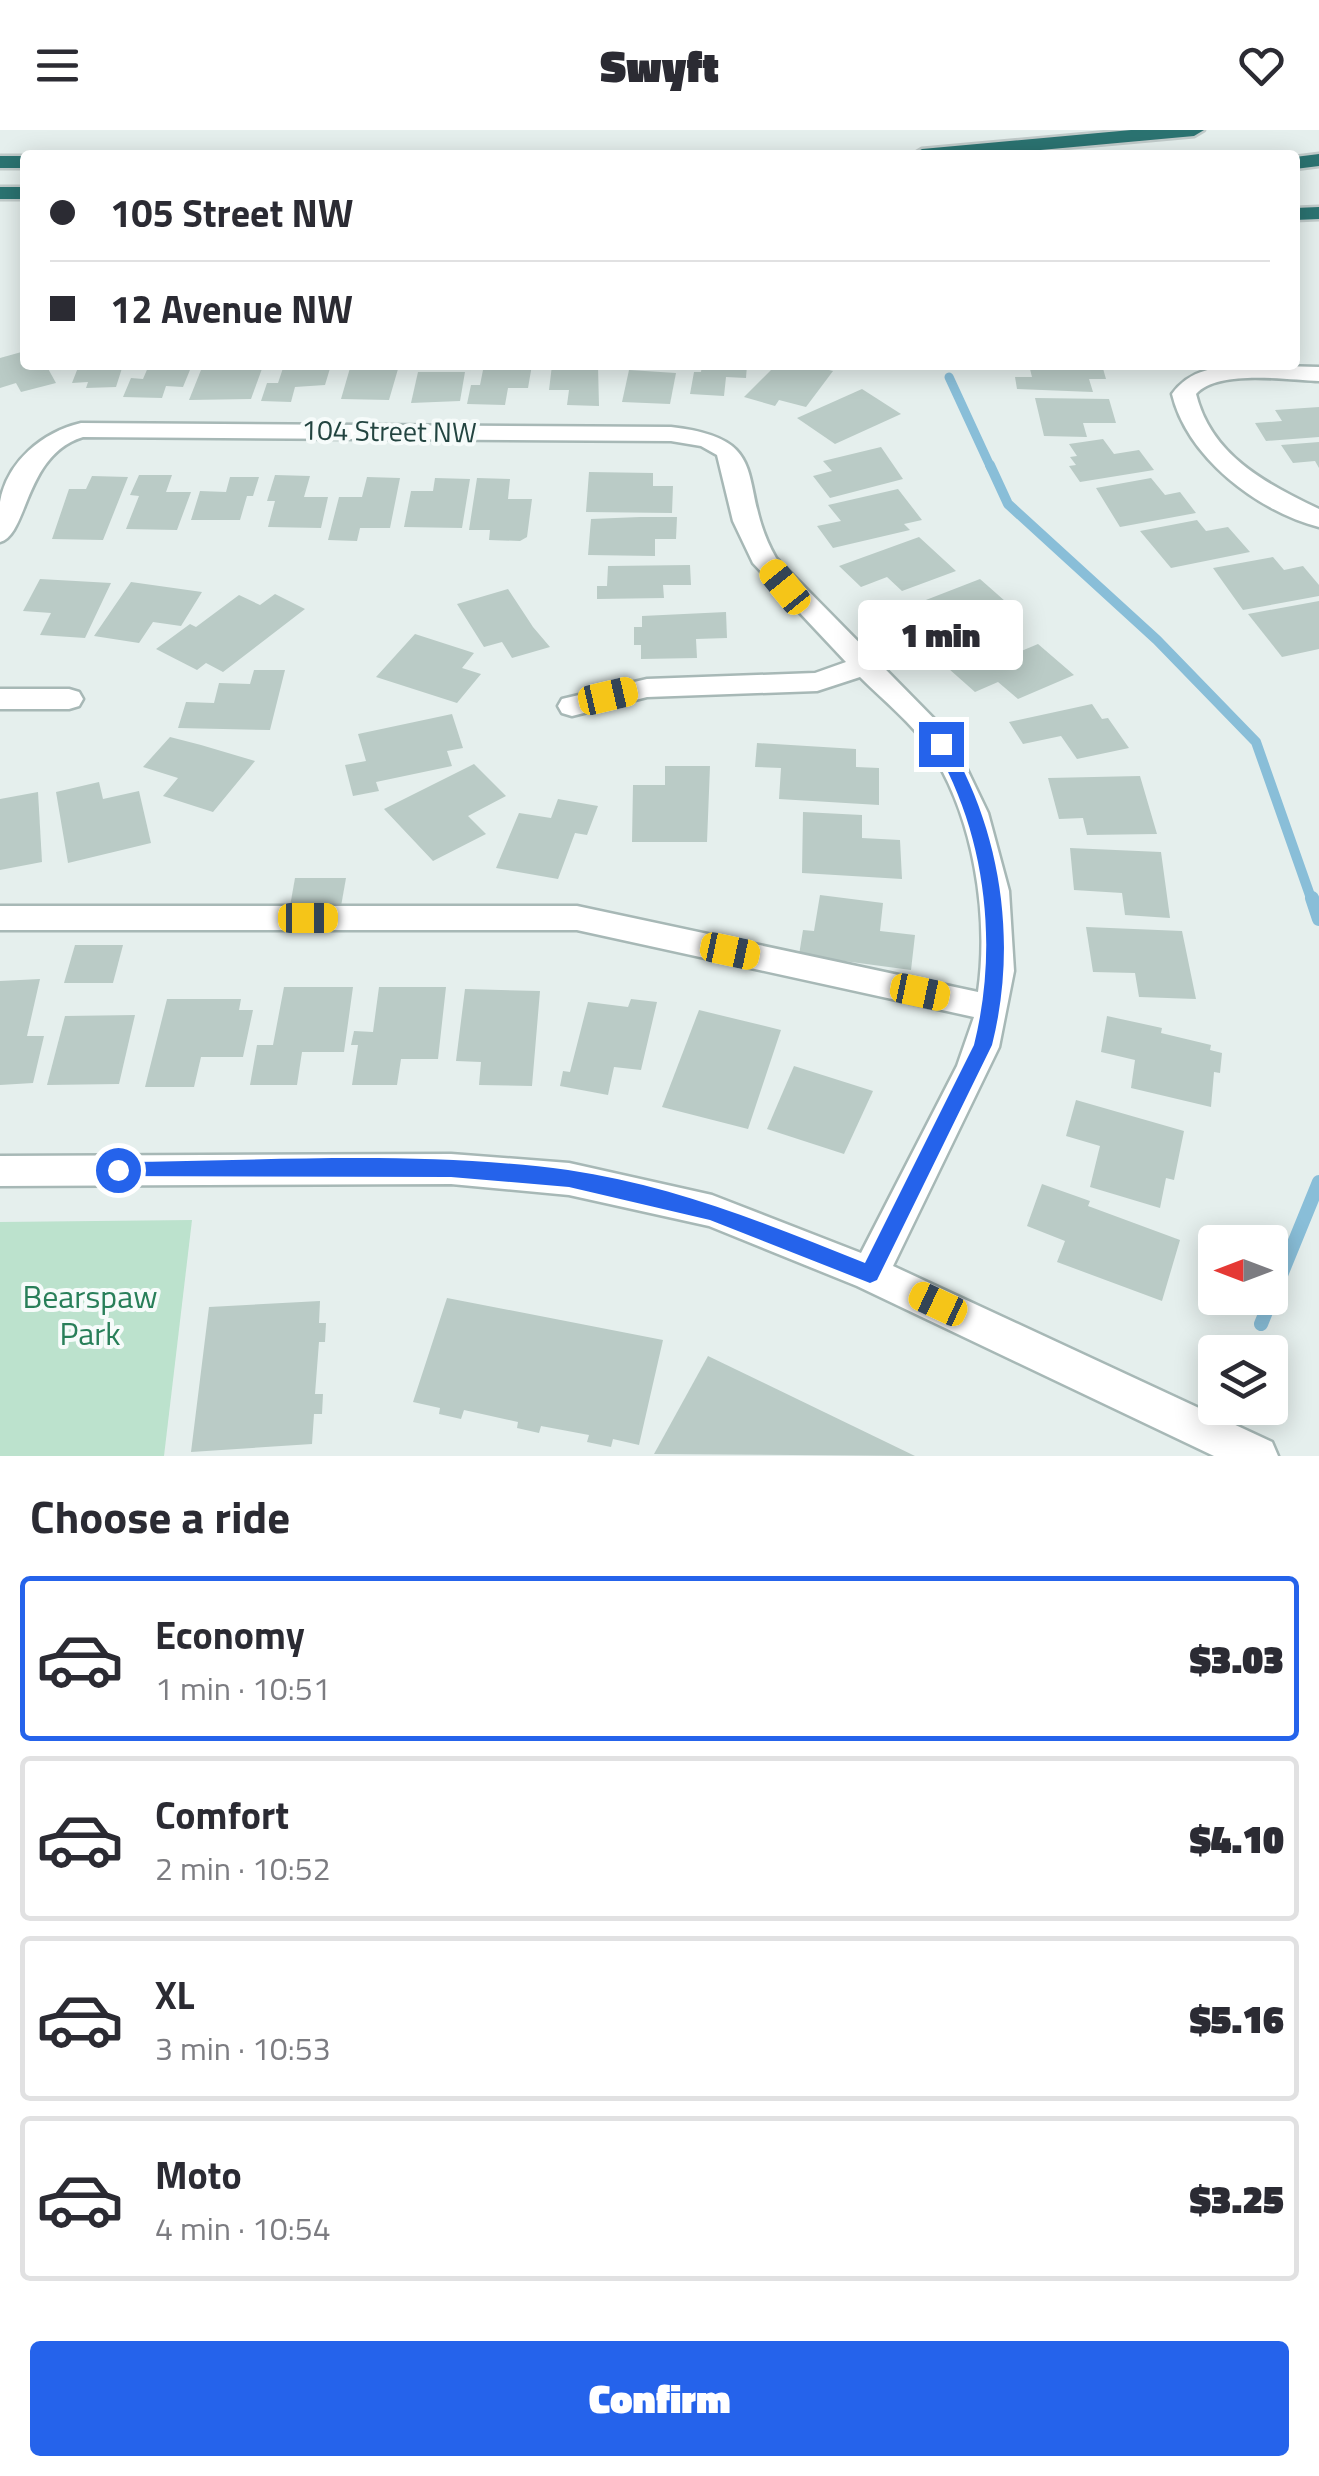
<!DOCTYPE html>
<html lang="en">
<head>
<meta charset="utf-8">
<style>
	:root { --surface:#fff; --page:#f2f2f3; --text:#2b2b33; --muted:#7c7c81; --line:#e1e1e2; --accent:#2563eb }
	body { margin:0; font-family:"Titillium Web",sans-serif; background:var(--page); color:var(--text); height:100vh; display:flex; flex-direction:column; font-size:38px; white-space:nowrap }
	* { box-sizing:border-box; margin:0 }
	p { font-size:32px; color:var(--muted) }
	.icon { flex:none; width:55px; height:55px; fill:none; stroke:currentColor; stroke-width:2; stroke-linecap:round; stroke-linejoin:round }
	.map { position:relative; height:1326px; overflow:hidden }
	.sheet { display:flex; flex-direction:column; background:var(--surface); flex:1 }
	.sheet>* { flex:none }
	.banner { position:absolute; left:20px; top:20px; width:1280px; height:220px; border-radius:10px; box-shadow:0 5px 25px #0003; display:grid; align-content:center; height:220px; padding:0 30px; background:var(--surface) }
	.needle { width:65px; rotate:270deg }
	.buttons { position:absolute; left:1198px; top:1095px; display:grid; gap:20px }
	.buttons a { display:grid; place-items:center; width:90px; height:90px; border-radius:10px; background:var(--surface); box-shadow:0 5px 25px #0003; font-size:50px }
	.end { position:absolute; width:45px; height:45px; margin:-22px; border:12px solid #2563eb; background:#fff; box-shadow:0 0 0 5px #fff }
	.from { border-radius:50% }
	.bubble { position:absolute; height:70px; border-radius:10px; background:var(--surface); box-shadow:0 5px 25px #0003; font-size:32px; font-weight:800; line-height:70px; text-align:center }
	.car { position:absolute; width:30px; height:60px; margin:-30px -15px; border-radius:12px; box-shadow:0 0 8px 2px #0007; background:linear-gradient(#f5c518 24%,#345 0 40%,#f5c518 0 76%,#345 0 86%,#f5c518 0) }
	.banner b { display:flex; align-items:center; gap:35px; height:95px; font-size:38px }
	.banner b+b { border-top:2px solid var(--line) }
	.banner i { width:25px; height:25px; background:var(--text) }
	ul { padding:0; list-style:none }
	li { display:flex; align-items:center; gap:30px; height:165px; margin:0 20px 15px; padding:0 10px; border:5px solid var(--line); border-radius:10px }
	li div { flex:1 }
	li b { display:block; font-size:38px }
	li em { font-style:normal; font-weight:800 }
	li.current { border-color:var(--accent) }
	li>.icon { width:90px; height:90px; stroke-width:1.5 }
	h2 { padding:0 30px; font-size:45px; line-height:120px }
	.button { display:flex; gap:20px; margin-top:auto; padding:20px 30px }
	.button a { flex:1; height:115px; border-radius:10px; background:var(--accent); color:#fff; font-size:40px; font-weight:800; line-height:115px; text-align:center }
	header { display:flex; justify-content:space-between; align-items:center; height:130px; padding:0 30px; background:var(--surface); font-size:45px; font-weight:800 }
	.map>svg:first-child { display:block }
	.green { fill:#bce2cd }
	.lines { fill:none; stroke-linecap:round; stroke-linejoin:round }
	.stream-far2 { stroke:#89bed8; stroke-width:9 }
	.stream-far1 { stroke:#89bed8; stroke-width:10 }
	.stream { stroke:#89bed8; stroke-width:14 }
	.building { fill:#bacbc6 }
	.minor-casing { stroke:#a7b8b6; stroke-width:5 }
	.highway-casing { stroke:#c1cbca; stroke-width:5 }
	.minor { fill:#fff; fill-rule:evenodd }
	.highway { fill:#2b7371; fill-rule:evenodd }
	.route { fill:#2563eb }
	.labels { text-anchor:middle; stroke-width:8; stroke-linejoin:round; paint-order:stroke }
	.street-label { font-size:28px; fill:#224440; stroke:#f6fbfa }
	.near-park-label { font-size:32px; fill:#287f59; stroke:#f6fbfa }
</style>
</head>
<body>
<header><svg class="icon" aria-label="menu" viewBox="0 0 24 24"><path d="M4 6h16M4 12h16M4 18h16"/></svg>Swyft<svg class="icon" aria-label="heart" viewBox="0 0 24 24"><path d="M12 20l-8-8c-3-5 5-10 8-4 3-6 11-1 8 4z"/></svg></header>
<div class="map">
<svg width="1319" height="1326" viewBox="0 0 1319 1326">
	<rect width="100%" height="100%" fill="#e5efed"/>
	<path class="green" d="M192 1090 164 1326H0V1092Z"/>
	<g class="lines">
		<path class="stream-far2" d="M949 247 991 338"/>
		<path class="stream-far1" d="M990 335 1008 374 1157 510 1256 612 1312 771"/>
		<g class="stream">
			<path d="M1312 768 1319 789"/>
			<path d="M1261 1194 1319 1052"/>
		</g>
	</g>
	<g class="building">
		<path d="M25 221V235H46L56 253 21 262 16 253 0 258V228Z"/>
		<path d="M79 235H123L116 257 86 258 88 252 72 253Z"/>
		<path d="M149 235H192L183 257 166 256 162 268 123 267 131 248 143 249Z"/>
		<path d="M203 235H220L263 236 251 269 189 270Z"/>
		<path d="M284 235H331L325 255 295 257 291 272 261 271 267 253H278Z"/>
		<path d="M367 235H393L392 239H398L389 270 341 269 350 238H366Z"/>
		<path d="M484 235H532L528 258H508L505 275 467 274 471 255H480Z"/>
		<path d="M552 235 598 236 599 276 567 275 569 260H549Z"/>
		<path d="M702 235H747L746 248 726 247 724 266 690 264 694 242H701Z"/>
		<path d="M776 235 800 240 809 235 833 241 806 277 779 270 775 276 744 267Z"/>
		<path d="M1029 235H1102L1106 249H1089L1093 262 1017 259 1015 247H1032Z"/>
		<path d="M629 240 676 243 670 274 622 272Z"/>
		<path d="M418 242H465L460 271 411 273Z"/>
		<path d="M862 259 901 284 835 314 797 288Z"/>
		<path d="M1035 268 1109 269 1116 293H1083L1087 307 1044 306Z"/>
		<path d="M1319 277V307L1266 311 1255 293 1282 291 1275 280Z"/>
		<path d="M1103 309 1114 324 1139 320 1154 340 1080 352 1069 336 1076 335 1070 327 1077 326 1069 314Z"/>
		<path d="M1319 312V338L1315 331 1293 333 1281 315Z"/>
		<path d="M881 317 903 349 830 368 813 346 832 341 823 331Z"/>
		<path d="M589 342 653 343V356H673L672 383 586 382Z"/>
		<path d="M139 345H172L166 362H191L177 400 126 399 139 366 130 365Z"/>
		<path d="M275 345 310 346 304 367H328L321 398 268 397 275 371H267Z"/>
		<path d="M92 346 128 347 103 410 52 409 69 359H86Z"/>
		<path d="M230 347H259L253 366H247L240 390H191L200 361 226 362Z"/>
		<path d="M367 347 400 348 390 398H360L357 411 328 410 339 367H362Z"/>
		<path d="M435 348 470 349 462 398 404 397 411 361H433Z"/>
		<path d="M477 348 510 349 508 369H532L527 407 520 411 489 410 490 400H469Z"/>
		<path d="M1151 348 1165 365 1180 362 1196 383 1120 397 1096 358Z"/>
		<path d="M898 359 922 390 904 394 910 400 833 418 817 396 841 391 828 375Z"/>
		<path d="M640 387H677L676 409H655V426L588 425 591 389Z"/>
		<path d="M1197 390 1206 401 1228 397 1250 422 1171 438 1140 401Z"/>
		<path d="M919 407 956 441 902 461 887 447 861 457 839 436Z"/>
		<path d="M1273 427 1284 440 1303 436 1319 455V466L1243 480 1213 438Z"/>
		<path d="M690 435 691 455H663L664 468 597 469V456H607L608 436Z"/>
		<path d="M40 449 111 453 85 508 40 505 51 483 23 481Z"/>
		<path d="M980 449 1022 486 935 524 906 496 927 488 913 475Z"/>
		<path d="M131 452 202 462 181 496 153 492 139 513 94 506Z"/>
		<path d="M508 459 533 497 550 517 512 528 502 512 484 517 457 474Z"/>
		<path d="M275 464 305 479 223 542 206 533 197 540 156 519 190 494 196 497 239 465 260 475Z"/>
		<path d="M1319 471V519L1282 527 1248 484Z"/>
		<path d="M726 482 727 508 696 509 697 528 641 529V515H634V497H642V486Z"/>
		<path d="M415 504 474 523 462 538 481 544 457 573 376 547Z"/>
		<path d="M1038 514 1074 545 1018 569 998 552 975 562 949 539 985 524 995 532Z"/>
		<path d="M254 540H285L270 600 178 598 186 572 214 573 219 553 250 554Z"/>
		<path d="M1092 574 1102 589 1108 588 1129 618 1077 629 1061 606 1023 614 1009 592Z"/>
		<path d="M452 584 463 618 447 621 452 636 376 652 379 661 353 666 345 635 366 631 358 604Z"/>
		<path d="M170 607 201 615 255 631 213 682 163 666 178 648 143 637Z"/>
		<path d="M757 613 856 619V637L879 638V675L779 669 781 638 755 637Z"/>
		<path d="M474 634 506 666 468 686 486 704 433 731 384 679Z"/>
		<path d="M665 636H710L707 712H632L633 655H665Z"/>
		<path d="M1140 646 1157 704 1087 705 1083 688 1059 689 1048 648Z"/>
		<path d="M99 652 103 669 139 661 151 713 68 733 56 662Z"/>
		<path d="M38 662 42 732 0 740V669Z"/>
		<path d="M558 669 598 676 587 705 575 703 558 749 496 738 519 683 551 688Z"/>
		<path d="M803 682 862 685V708L900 710 902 749 802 743Z"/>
		<path d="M1070 718 1161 722 1170 788 1125 785 1122 763 1074 760Z"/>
		<path d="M295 748H346L340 782H289Z"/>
		<path d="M820 765 883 773 880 801 915 805 911 840 799 825 803 800 814 801Z"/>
		<path d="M1086 797 1182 801 1196 869 1139 867 1135 843 1093 842Z"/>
		<path d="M75 815H123L113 853H64Z"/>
		<path d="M40 849 27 906H44L33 953 0 955V851Z"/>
		<path d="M284 857H353L344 922H302L297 955H250L257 915H273Z"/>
		<path d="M379 857H446L438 929H401L397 955H352L358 915H351L354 901 373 902Z"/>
		<path d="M465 859 540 861 532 956 479 955 481 932 456 931Z"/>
		<path d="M167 869H241L239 880H253L243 927H201L194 957H145Z"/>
		<path d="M631 869 657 872 641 940 614 937 608 965 560 956 563 941 570 942 588 872 628 877Z"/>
		<path d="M699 880 781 900 748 999 662 977Z"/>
		<path d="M135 885 119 954 47 955 65 886Z"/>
		<path d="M1107 886 1162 898 1161 903 1211 915 1210 920 1222 923 1220 943 1214 942 1211 977 1131 958 1135 930 1101 922Z"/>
		<path d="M794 936 873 961 844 1024 767 999Z"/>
		<path d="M1076 970 1184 1001 1174 1050 1166 1048 1160 1078 1090 1057 1100 1016 1066 1006Z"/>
		<path d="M1042 1054 1090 1071 1088 1076 1180 1110 1162 1171 1057 1132 1065 1111 1027 1096Z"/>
		<path d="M447 1168 663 1210 639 1315 613 1309 611 1317 587 1312 589 1305 541 1296 539 1303 517 1298 518 1292 464 1280 461 1289 439 1284 440 1278 413 1272Z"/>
		<path d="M320 1171 319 1193H326L325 1212H319L315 1264H323L322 1284H314L312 1314 191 1322 209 1177Z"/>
		<path d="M708 1226 915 1326 654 1324Z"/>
	</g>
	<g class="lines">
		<g class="minor-casing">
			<g id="minor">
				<path d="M1245 235 1319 237V251C1287 250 1218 239 1196 264 1211 325 1266 354 1319 379V397C1257 381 1187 327 1172 264 1190 239 1216 237 1245 235Z"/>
				<path d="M81 293 671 297C778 309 734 355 776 428L951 606 988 683 1009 761 1014 841 999 917 893 1136 1272 1312 1278 1326H1214L857 1156 709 1096 569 1065 451 1054 0 1056V1026L451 1024 569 1033 712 1065 861 1123 957 936 974 887 577 800H0V776H577L978 862C989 785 974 687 930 620 913 594 883 570 860 547L817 561 647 567 572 586 562 583 558 576 562 569 647 549 815 543 846 532 753 433 733 391 717 325 701 316 671 311 83 307C24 325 28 405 0 412 0 399 0 384 0 372 7 331 43 302 81 293Z"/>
				<path d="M0 559H69L79 562 83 569 79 576 69 579H0Z"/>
			</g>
		</g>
		<g class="highway-casing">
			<g id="highway">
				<path d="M1131 0H1204L1194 6 986 25H912L922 19Z"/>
				<path d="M1319 24V36L1295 39V27Z"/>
				<rect x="0" y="26" width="25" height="12"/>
				<rect x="0" y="57" width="25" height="12"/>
				<path d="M1319 77V89L1295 90V78Z"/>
			</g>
		</g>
		<use href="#minor" class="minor"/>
		<use href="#highway" class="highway"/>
	</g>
	<path class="route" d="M941 608 947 610C1001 700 1018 812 992 915L877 1150 870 1153 710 1090 569 1057 451 1047 111 1046V1034L118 1032C267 1031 420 1020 568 1040 672 1055 768 1094 865 1133L974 915C999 815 986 703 933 614Z"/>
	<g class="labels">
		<g class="street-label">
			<text transform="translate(389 301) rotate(1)" y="10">104 Street NW</text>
		</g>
		<g class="near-park-label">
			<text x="90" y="1178">Bearspaw<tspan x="90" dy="37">Park</tspan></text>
		</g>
	</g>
</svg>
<div class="buttons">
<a><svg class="needle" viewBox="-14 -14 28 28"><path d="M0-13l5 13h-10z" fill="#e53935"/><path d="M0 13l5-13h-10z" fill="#7c7c81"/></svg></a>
<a><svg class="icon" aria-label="layers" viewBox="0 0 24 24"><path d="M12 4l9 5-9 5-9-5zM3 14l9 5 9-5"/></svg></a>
</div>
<i class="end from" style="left:118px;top:1040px"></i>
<i class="end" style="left:941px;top:614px"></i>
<div class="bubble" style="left:858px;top:470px;width:165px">1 min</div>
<i class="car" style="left:785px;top:457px;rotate:321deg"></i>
<i class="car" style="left:608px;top:566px;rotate:77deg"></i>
<i class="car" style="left:308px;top:788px;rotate:90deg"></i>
<i class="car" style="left:730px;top:821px;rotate:102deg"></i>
<i class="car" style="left:920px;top:862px;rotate:102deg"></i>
<i class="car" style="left:938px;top:1174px;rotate:295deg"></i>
<div class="banner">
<b><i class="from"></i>105 Street NW</b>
<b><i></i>12 Avenue NW</b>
</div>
</div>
<section class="sheet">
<h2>Choose a ride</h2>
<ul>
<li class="current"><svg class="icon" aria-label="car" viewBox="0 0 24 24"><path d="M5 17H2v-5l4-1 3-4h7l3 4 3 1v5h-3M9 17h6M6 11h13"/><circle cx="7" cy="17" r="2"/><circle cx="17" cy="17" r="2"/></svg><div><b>Economy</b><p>1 min · 10:51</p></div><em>$3.03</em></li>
<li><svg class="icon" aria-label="car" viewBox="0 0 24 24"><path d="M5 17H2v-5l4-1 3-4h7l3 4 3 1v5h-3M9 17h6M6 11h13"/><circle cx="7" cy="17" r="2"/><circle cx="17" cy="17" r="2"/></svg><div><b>Comfort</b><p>2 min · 10:52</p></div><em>$4.10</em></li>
<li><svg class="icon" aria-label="car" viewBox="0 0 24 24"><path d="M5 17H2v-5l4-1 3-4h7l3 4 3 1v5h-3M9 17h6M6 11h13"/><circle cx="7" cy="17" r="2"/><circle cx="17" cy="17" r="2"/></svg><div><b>XL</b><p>3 min · 10:53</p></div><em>$5.16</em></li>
<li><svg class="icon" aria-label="car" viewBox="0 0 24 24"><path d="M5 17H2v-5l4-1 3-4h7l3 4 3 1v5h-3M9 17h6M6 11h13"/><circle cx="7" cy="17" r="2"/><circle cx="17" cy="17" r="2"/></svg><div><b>Moto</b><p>4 min · 10:54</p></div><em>$3.25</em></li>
</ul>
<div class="button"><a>Confirm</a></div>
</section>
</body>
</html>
